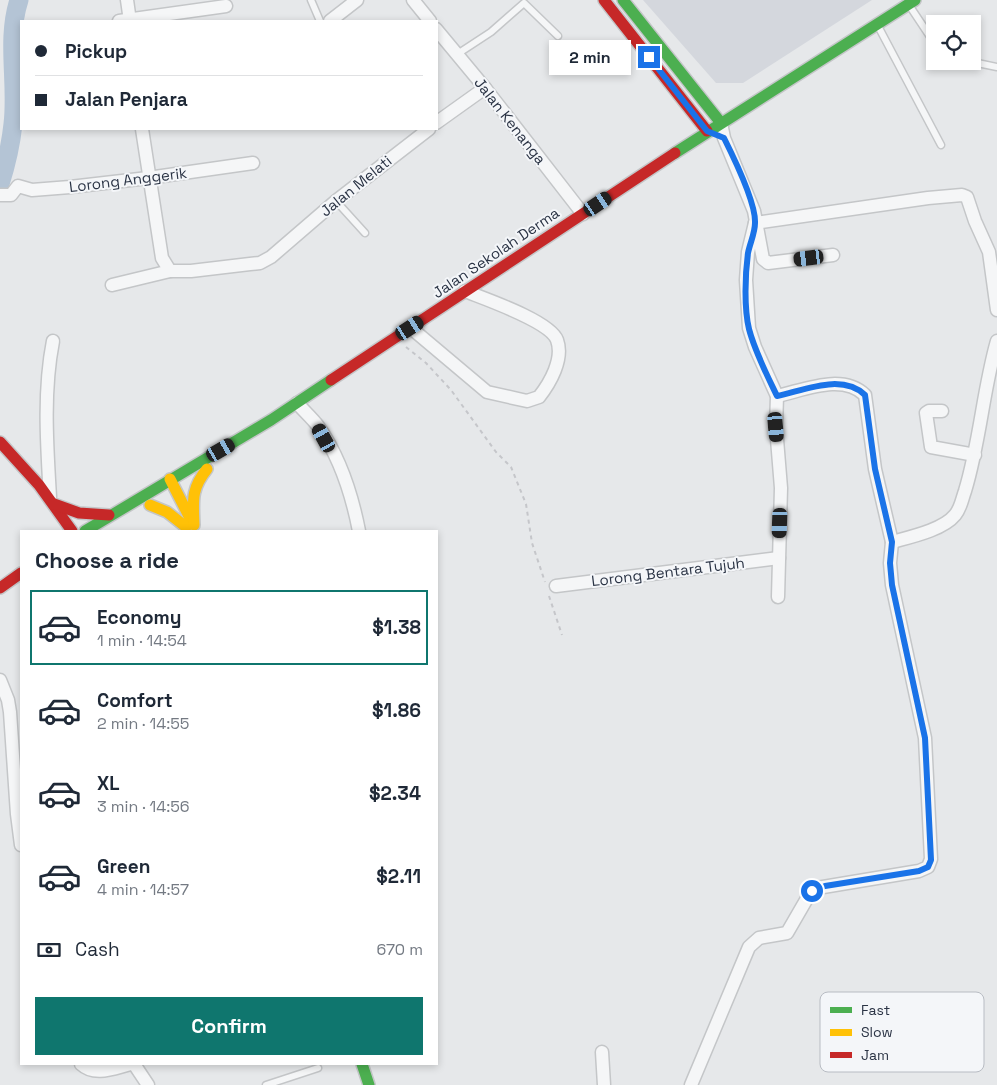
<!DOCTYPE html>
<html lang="en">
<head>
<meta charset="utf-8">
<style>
	:root { --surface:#fff; --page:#f2f2f3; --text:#1f2937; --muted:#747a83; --line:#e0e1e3; --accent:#0f766e }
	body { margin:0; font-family:"Space Grotesk",sans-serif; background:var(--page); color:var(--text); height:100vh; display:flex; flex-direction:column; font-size:19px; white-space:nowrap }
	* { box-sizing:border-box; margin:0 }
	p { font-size:16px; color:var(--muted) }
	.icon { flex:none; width:28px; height:28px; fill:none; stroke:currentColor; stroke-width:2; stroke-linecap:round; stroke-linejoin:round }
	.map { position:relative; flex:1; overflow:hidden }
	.details { position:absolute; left:20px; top:530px; width:418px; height:535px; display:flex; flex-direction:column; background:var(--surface); border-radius:0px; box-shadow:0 2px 8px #0003 }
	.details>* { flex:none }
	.hud { position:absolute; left:20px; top:20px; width:418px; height:110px; border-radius:0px; box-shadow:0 2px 8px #0003; display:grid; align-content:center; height:110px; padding:0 15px; background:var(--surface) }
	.tools { position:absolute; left:926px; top:15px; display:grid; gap:10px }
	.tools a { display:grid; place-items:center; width:55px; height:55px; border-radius:0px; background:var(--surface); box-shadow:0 2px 8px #0003; font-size:25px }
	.end { position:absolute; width:22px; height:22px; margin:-11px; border:6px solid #1a73e8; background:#fff; box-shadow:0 0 0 2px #fff }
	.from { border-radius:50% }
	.bubble { position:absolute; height:35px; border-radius:0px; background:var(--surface); box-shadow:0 2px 8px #0003; font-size:16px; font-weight:800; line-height:35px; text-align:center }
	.car { position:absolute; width:15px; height:30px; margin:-15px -8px; border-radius:6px; box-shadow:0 0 4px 1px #0007; background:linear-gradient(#222 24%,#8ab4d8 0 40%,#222 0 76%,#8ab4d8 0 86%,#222 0) }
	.hud b { display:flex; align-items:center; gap:18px; height:48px; font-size:19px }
	.hud b+b { border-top:1px solid var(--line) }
	.hud i { width:12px; height:12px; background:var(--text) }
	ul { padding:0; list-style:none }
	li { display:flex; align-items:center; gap:15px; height:75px; margin:0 10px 8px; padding:0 5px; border:2px solid transparent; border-radius:0px }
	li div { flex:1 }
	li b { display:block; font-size:19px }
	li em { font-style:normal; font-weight:800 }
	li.active { border-color:var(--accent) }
	li>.icon { width:45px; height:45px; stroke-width:1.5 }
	h2 { padding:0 15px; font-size:22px; line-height:60px }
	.pay { display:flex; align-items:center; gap:12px; height:55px; padding:0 15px; font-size:19px }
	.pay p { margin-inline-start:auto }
	.action { display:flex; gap:10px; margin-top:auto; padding:10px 15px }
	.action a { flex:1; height:58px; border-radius:0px; background:var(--accent); color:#fff; font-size:20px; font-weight:800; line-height:58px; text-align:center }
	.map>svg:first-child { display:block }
	.built { fill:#d4d7dd }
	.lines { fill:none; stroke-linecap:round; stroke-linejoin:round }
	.river { stroke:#b4c4d5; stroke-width:19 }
	.lane-casing { stroke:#c4c6c8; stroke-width:9 }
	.street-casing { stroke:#c4c6c8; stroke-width:15 }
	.fast-casing { stroke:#c4c6c8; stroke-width:14 }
	.slow-casing { stroke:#c4c6c8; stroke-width:14 }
	.jam-casing { stroke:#c4c6c8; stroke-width:14 }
	.path { stroke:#c5c6ca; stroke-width:2; stroke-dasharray:4 4; stroke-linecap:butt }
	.lane { stroke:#f5f6f7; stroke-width:6 }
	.street { stroke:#f5f6f7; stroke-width:12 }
	.fast { stroke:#4caf50; stroke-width:11 }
	.slow { stroke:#ffc107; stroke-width:11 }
	.jam { stroke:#c62828; stroke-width:11 }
	.route { stroke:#1a73e8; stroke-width:6 }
	.labels { text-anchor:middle; stroke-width:4; stroke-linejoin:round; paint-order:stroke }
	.street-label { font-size:15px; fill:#2b3445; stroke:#f4f6f9 }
	.key { fill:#f4f6f9; stroke:#b8bcc3; stroke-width:1 }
	.key-label { font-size:14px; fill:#2b3445 }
</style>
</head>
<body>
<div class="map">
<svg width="997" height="1085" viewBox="0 0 997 1085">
	<rect width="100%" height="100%" fill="#e6e8ea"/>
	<path class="built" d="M643 0H872L743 83H716Z"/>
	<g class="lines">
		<path class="river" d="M0 184C6 165 11 143 13 124 18 83 6 40 19 0"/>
		<g class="lane-casing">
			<g id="lane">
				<path d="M311 0 320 21"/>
				<path d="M909 5 935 44"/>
				<path d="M878 26 941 145"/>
				<path d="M458 56 462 51 491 32 524 3 558 36"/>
				<path d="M968 61 997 67"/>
				<path d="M336 201 365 233"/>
				<path d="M266 1085 318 1068"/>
			</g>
		</g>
		<g class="street-casing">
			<g id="street">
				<path d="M127 0 130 21"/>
				<path d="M413 0 430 21"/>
				<path d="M119 21 226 6"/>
				<path d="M330 21 357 0"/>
				<path d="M436 29 485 88 583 214"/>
				<path d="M436 123 485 88"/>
				<path d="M721 123 724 138 754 211 763 259 768 263 833 255"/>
				<path d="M142 129 162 258 170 271"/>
				<path d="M0 195H11L18 186 32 190 70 187 148 178 253 163"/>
				<path d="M755 223 748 252 746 280 749 328 755 347 777 396 776 427 781 488 778 597"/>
				<path d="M755 223 928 198 962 195 967 197 975 221 989 252 997 310"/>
				<path d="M112 285 170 271H191L250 264 260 263 271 257 336 201 429 129"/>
				<path d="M411 328 487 392 527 401 539 397C550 383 564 359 557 340 550 321 485 299 465 291"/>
				<path d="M297 403C304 411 312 418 318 426 340 457 352 495 359 531"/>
				<path d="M942 411H929L926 413 931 447 975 455"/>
				<path d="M50 497C47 446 43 392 53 341"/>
				<path d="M892 542C910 537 943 530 955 515 961 508 962 499 965 491 980 442 983 390 997 341"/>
				<path d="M556 586 779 558"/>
				<path d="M0 680 8 700 10 712 17 814 21 845"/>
				<path d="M602 1052 604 1085"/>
				<path d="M81 1064C95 1077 114 1068 131 1064"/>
				<path d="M134 1064 148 1085"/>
				<path d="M691 1085 749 947 759 938 787 933 809 895 817 888 919 871 928 867 931 859 925 738 892 585 890 563 892 542 875 469 865 395C842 373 805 390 777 396"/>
			</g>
		</g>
		<g class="fast-casing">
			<g id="fast">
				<path d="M623 0 721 123"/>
				<path d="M675 153 915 0"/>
				<path d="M85 531 271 420 331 380"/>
				<path d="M362 1064 369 1085"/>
			</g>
		</g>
		<g class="slow-casing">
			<g id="slow">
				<path d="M170 479 191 520"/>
				<path d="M150 505 167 512 186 527"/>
				<path d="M194 525C193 500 191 489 207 469"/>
			</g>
		</g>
		<g class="jam-casing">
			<g id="jam">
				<path d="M604 0 707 131"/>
				<path d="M331 380 675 153"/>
				<path d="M0 442 39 485 72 531"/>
				<path d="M54 504 79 513 109 515"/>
				<path d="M0 588 21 573"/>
			</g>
		</g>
		<g class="path">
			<path d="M406 347 426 363 451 390 496 452 511 467 526 504 532 543 545 582"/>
			<path d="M549 596 562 635"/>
		</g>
		<use href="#lane" class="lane"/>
		<use href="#street" class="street"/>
		<use href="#fast" class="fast"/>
		<use href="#slow" class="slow"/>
		<use href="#jam" class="jam"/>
	</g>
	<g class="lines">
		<path class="route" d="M649 57 707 131 724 138C733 156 756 203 755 223 755 233 750 243 748 253 745 275 744 308 749 329 755 352 767 375 777 396 805 390 842 373 865 395L875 469 892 542 890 563 892 585 925 738 931 860 928 867 919 871 825 886 812 891"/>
	</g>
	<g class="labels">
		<g class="street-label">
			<text transform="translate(510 121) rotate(52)" y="5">Jalan Kenanga</text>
			<text transform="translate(128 180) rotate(-7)" y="5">Lorong Anggerik</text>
			<text transform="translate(356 186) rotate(-39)" y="5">Jalan Melati</text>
			<text transform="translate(496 253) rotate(-34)" y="5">Jalan Sekolah Derma</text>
			<text transform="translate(668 572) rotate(-7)" y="5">Lorong Bentara Tujuh</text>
		</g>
	</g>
	<rect x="820" y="992" width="164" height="80" rx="8" class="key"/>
	<rect x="830" y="1007" width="22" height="6" fill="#4caf50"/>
	<rect x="830" y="1029" width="22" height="7" fill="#ffc107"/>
	<rect x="830" y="1052" width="22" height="6" fill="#c62828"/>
	<g class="key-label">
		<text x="861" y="1015">Fast</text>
		<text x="861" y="1037">Slow</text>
		<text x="861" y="1060">Jam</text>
	</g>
</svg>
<div class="tools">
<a><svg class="icon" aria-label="locate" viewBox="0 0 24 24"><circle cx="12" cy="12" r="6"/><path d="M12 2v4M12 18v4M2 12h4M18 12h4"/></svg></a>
</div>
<i class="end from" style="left:812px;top:891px"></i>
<i class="end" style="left:649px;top:57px"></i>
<div class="bubble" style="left:549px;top:40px;width:82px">2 min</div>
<i class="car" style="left:598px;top:204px;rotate:56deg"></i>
<i class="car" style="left:809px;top:258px;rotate:263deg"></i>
<i class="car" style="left:410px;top:328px;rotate:57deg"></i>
<i class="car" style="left:776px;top:427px;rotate:175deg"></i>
<i class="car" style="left:324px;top:438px;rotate:331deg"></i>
<i class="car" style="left:221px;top:450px;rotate:60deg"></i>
<i class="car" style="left:780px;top:523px;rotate:182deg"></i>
<div class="hud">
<b><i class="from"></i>Pickup</b>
<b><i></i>Jalan Penjara</b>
</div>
<section class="details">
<h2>Choose a ride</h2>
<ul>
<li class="active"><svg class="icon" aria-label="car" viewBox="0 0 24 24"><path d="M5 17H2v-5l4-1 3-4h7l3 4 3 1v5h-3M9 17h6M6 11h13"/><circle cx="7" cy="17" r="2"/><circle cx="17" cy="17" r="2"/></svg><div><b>Economy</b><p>1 min · 14:54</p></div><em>$1.38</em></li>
<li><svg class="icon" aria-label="car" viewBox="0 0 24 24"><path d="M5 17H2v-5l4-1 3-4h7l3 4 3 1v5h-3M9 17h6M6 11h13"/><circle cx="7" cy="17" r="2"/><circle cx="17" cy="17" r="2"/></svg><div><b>Comfort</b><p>2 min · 14:55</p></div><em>$1.86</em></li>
<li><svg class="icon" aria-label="car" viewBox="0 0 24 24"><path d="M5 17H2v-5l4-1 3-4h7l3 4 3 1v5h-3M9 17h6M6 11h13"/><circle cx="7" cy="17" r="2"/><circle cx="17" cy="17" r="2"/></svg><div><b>XL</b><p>3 min · 14:56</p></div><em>$2.34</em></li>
<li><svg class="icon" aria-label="car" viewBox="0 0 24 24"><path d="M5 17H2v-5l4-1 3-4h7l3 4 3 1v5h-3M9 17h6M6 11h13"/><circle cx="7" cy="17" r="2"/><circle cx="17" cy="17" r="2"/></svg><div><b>Green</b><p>4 min · 14:57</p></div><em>$2.11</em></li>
</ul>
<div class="pay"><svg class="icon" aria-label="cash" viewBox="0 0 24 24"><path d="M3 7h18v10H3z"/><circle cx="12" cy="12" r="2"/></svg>Cash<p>670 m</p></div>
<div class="action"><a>Confirm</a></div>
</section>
</div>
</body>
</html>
